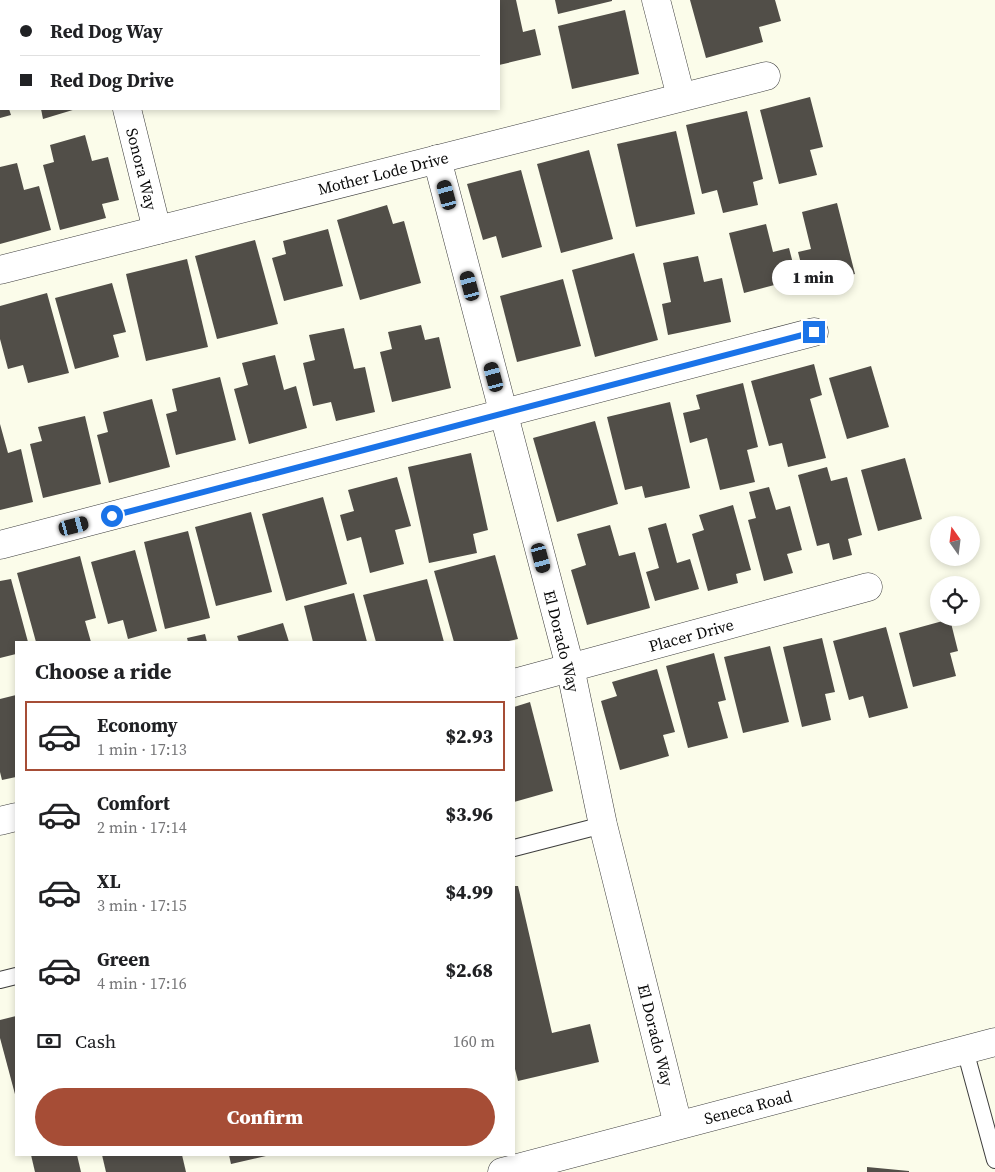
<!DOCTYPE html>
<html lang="en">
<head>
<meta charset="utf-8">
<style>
	:root { --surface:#fff; --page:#f6f6f6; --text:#202124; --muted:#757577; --line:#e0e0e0; --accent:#a64d36 }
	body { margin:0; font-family:"Source Serif 4",serif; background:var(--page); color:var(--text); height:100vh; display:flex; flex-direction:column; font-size:19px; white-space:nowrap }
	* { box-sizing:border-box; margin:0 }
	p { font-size:16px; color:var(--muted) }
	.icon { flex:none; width:28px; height:28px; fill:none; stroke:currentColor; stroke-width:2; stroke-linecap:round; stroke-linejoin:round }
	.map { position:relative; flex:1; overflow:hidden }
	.sheet { position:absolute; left:15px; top:641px; width:500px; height:515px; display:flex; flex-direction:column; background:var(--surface); border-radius:0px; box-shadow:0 2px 8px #0003 }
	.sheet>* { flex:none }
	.hud { position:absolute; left:0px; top:0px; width:500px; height:110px; box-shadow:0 2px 8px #0003; display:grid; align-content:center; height:110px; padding:0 20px; background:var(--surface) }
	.needle { width:32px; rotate:346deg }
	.controls { position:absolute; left:930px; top:516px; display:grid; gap:10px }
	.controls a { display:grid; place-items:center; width:50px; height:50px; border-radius:50%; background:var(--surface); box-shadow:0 2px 8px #0003; font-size:25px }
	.end { position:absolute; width:22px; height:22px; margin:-11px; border:6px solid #1a73e8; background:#fff; box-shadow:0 0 0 2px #fff }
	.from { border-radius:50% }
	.bubble { position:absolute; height:35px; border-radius:18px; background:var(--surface); box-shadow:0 2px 8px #0003; font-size:16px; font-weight:800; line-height:35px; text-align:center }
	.car { position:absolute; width:15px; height:30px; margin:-15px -8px; border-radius:6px; box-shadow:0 0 4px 1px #0007; background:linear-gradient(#222 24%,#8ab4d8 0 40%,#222 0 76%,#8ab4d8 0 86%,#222 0) }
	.hud b { display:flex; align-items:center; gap:18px; height:48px; font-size:19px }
	.hud b+b { border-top:1px solid var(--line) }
	.hud i { width:12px; height:12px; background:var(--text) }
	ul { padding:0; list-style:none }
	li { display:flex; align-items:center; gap:15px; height:70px; margin:0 10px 8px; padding:0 10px; border:2px solid transparent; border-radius:0px }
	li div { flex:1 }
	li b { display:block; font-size:19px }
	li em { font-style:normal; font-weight:800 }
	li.on { border-color:var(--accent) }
	li>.icon { width:45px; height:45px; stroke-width:1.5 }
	h2 { padding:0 20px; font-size:22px; line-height:60px }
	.pay { display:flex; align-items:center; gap:12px; height:55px; padding:0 20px; font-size:19px }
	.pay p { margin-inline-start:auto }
	.primary-button { display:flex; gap:10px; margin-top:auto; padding:10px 20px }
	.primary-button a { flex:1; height:58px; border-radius:30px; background:var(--accent); color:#fff; font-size:20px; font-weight:800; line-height:58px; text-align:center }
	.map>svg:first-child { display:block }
	.building { fill:#514e48 }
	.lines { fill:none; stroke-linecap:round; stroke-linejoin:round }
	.service-casing { stroke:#3d3d3d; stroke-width:18 }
	.minor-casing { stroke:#3d3d3d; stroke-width:29 }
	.tertiary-casing { stroke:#3d3d3d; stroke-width:29 }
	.service { stroke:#fff; stroke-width:16 }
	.minor { stroke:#fff; stroke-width:28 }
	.tertiary { stroke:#fff; stroke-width:28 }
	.route { stroke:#1a73e8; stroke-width:6 }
	.labels { text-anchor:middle; stroke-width:5; stroke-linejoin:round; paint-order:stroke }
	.street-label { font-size:16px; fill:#0a0a0a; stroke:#fff }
</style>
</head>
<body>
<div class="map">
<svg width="995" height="1172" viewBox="0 0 995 1172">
	<rect width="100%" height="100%" fill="#fbfcea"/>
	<g class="building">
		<path d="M499 0H516L523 32 535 29 541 55 499 65Z"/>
		<path d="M555 0H612V1L558 14Z"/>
		<path d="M690 0H775L781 21 759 27 763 42 706 58Z"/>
		<path d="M625 10 639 74 572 89 558 26Z"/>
		<path d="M810 97 823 147 810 150 817 175 779 184 760 110Z"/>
		<path d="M0 109H9L11 115 0 118Z"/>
		<path d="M41 109H76L43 119Z"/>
		<path d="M747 111 763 179 753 182 758 205 723 213 717 190 702 194 686 125Z"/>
		<path d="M676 131 695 214 636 227 617 144Z"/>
		<path d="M85 135 92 161 108 157 119 200 102 204 106 218 60 230 43 165 54 162 50 145Z"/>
		<path d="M589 150 613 239 561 253 537 164Z"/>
		<path d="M17 163 24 190 39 186 51 230 0 244V167Z"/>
		<path d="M521 170 542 247 502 258 496 236 483 240 467 184Z"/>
		<path d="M837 203 855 274 807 287 798 252 811 249 802 212Z"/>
		<path d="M387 205 393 224 404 221 421 283 360 300 337 220Z"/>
		<path d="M766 224 773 252 789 248 797 279 744 293 729 233Z"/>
		<path d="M328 229 343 286 284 301 272 258 286 254 283 241Z"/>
		<path d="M255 240 278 324 217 339 195 256Z"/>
		<path d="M634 253 658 340 595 357 572 270Z"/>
		<path d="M698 256 704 282 722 278 731 322 668 335 662 304 671 302 663 263Z"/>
		<path d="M187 259 208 347 146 361 126 274Z"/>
		<path d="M563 279 581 346 517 362 500 296Z"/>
		<path d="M112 283 126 332 113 335 119 357 75 369 55 298Z"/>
		<path d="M47 293 69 373 28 383 23 365 8 369 0 339V306Z"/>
		<path d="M421 325 425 340 439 337 451 388 392 402 380 352 392 349 388 332Z"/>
		<path d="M344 328 354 369 365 367 375 412 336 421 331 402 313 406 303 363 315 360 309 335Z"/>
		<path d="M275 355 284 390 296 386 307 428 249 444 234 389 248 385 242 363Z"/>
		<path d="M814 364 822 395 810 399 826 458 788 467 782 443 769 446 751 381Z"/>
		<path d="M871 366 889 427 847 439 829 378Z"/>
		<path d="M220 377 236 440 176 455 166 414 177 411 172 389Z"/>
		<path d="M743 383 758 447 747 450 755 482 720 490 707 438 690 443 683 413 700 409 696 395Z"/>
		<path d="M152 399 170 467 109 483 97 435 108 432 103 412Z"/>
		<path d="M670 402 690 488 645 498 642 486 625 490 607 417Z"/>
		<path d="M85 416 101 484 43 498 30 444 42 441 38 427Z"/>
		<path d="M595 421 618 504 557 522 533 438Z"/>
		<path d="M0 424 8 453 21 449 33 502 0 510Z"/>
		<path d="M471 453 488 530 473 534 477 553 429 563 408 467Z"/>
		<path d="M905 458 922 519 878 531 861 470Z"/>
		<path d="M827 467 831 481 847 477 862 535 848 539 852 555 833 560 829 543 817 546 798 475Z"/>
		<path d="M397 477 411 526 395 530 404 564 370 573 361 537 347 541 340 515 354 511 348 490Z"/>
		<path d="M769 487 776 510 790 506 802 550 787 554 793 573 764 581 748 520 756 518 749 492Z"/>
		<path d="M323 497 347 584 286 601 262 514Z"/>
		<path d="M733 505 751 570 736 574 738 583 708 591 692 534 704 530 699 515Z"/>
		<path d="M251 512 272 592 216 606 195 527Z"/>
		<path d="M666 523 677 563 690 559 699 589 655 601 646 572 659 568 648 528Z"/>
		<path d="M610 525 619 556 635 552 650 608 587 625 571 570 586 565 577 534Z"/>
		<path d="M188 531 210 618 165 629 144 542Z"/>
		<path d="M135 550 157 631 128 639 123 620 108 624 91 562Z"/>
		<path d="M495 555 518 639 504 642H454L434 571Z"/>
		<path d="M80 556 96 618 85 621 91 642H36L17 573Z"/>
		<path d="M11 579 28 642H16V654L0 658V581Z"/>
		<path d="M427 579 444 642H376L363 595Z"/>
		<path d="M354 593 367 642H313L304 606Z"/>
		<path d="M950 619 958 651 950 653 956 676 913 687 899 633Z"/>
		<path d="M283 623 289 642H239L237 636Z"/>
		<path d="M886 627 908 708 869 718 863 696 849 700 833 641Z"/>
		<path d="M205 634 207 642H188L187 638Z"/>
		<path d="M822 638 835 692 825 694 831 720 802 727 783 647Z"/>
		<path d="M770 646 789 722 743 733 724 657Z"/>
		<path d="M714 653 726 700 718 702 728 738 688 748 666 666Z"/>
		<path d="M657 669 675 732 663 735 669 756 620 770 601 701 617 696 612 682Z"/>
		<path d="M16 695V777L2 780 0 772V699Z"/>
		<path d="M530 702 553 791 514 802V707Z"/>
		<path d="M514 886H518L552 1033 590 1024 599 1062 518 1081 514 1065Z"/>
		<path d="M16 1016V1098L0 1038V1020Z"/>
		<path d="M31 1155H77L81 1172H35Z"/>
		<path d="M102 1155H182L186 1172H106Z"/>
		<path d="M229 1155H266V1156L231 1164Z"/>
		<path d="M867 1167 909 1171V1172H867Z"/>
	</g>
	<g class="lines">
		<g class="service-casing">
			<g id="service">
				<path d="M514 848 603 825"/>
				<path d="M0 980 16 976"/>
				<path d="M965 1050 995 1160"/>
			</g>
		</g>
		<g class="minor-casing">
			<g id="minor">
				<path d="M101 0V1"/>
				<path d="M656 0 681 97"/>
				<path d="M39 1 43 0"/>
				<path d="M0 11H1"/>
				<path d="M127 109 157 230"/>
				<path d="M437 159 570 667 603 825 678 1125"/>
				<path d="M0 270 766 76"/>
				<path d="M0 545 814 332"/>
				<path d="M514 683 868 587"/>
				<path d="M0 821 16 817"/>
			</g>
		</g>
		<g class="tertiary-casing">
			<path id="tertiary" d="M502 1172 995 1042"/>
		</g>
		<use href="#service" class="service"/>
		<use href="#minor" class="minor"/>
		<use href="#tertiary" class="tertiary"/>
	</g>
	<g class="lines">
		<path class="route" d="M112 516 814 332"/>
	</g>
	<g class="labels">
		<g class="street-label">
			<text transform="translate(142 169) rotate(76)" y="6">Sonora Way</text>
			<text transform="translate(383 173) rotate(-14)" y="6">Mother Lode Drive</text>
			<text transform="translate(691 635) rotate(-15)" y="6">Placer Drive</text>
			<text transform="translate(562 641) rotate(76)" y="6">El Dorado Way</text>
			<text transform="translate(656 1035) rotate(76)" y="6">El Dorado Way</text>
			<text transform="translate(748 1107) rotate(-15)" y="6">Seneca Road</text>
		</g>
	</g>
</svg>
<div class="controls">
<a><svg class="needle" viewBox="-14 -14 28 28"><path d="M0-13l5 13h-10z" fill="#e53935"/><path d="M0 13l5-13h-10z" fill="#757577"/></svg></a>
<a><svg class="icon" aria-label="locate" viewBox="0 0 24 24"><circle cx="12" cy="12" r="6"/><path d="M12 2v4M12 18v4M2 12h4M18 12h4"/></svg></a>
</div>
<i class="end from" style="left:112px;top:516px"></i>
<i class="end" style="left:814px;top:332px"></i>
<div class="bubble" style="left:772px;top:260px;width:82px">1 min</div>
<i class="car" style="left:447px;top:195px;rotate:345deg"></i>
<i class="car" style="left:470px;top:286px;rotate:345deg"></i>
<i class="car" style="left:494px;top:377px;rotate:345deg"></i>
<i class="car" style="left:74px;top:526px;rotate:75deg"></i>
<i class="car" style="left:541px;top:558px;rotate:165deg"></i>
<div class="hud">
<b><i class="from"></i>Red Dog Way</b>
<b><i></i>Red Dog Drive</b>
</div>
<section class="sheet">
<h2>Choose a ride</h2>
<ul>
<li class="on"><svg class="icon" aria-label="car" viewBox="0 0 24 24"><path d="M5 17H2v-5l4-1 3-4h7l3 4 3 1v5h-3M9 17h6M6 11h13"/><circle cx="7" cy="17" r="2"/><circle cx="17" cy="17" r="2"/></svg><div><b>Economy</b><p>1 min · 17:13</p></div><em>$2.93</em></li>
<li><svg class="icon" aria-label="car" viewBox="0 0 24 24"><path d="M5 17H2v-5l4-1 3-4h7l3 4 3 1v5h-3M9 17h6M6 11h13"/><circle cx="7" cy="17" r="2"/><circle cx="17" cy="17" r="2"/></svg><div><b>Comfort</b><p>2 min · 17:14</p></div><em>$3.96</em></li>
<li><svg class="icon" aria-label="car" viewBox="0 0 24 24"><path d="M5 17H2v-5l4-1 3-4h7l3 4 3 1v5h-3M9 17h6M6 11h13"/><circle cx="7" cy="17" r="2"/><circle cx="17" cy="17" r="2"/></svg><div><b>XL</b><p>3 min · 17:15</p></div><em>$4.99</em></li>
<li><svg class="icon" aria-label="car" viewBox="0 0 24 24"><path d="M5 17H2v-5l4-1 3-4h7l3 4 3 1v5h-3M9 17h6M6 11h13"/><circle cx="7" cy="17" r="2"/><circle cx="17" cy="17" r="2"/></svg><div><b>Green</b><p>4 min · 17:16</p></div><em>$2.68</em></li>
</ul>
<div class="pay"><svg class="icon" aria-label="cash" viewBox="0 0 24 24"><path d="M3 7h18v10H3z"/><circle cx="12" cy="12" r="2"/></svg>Cash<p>160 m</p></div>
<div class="primary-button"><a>Confirm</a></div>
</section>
</div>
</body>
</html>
